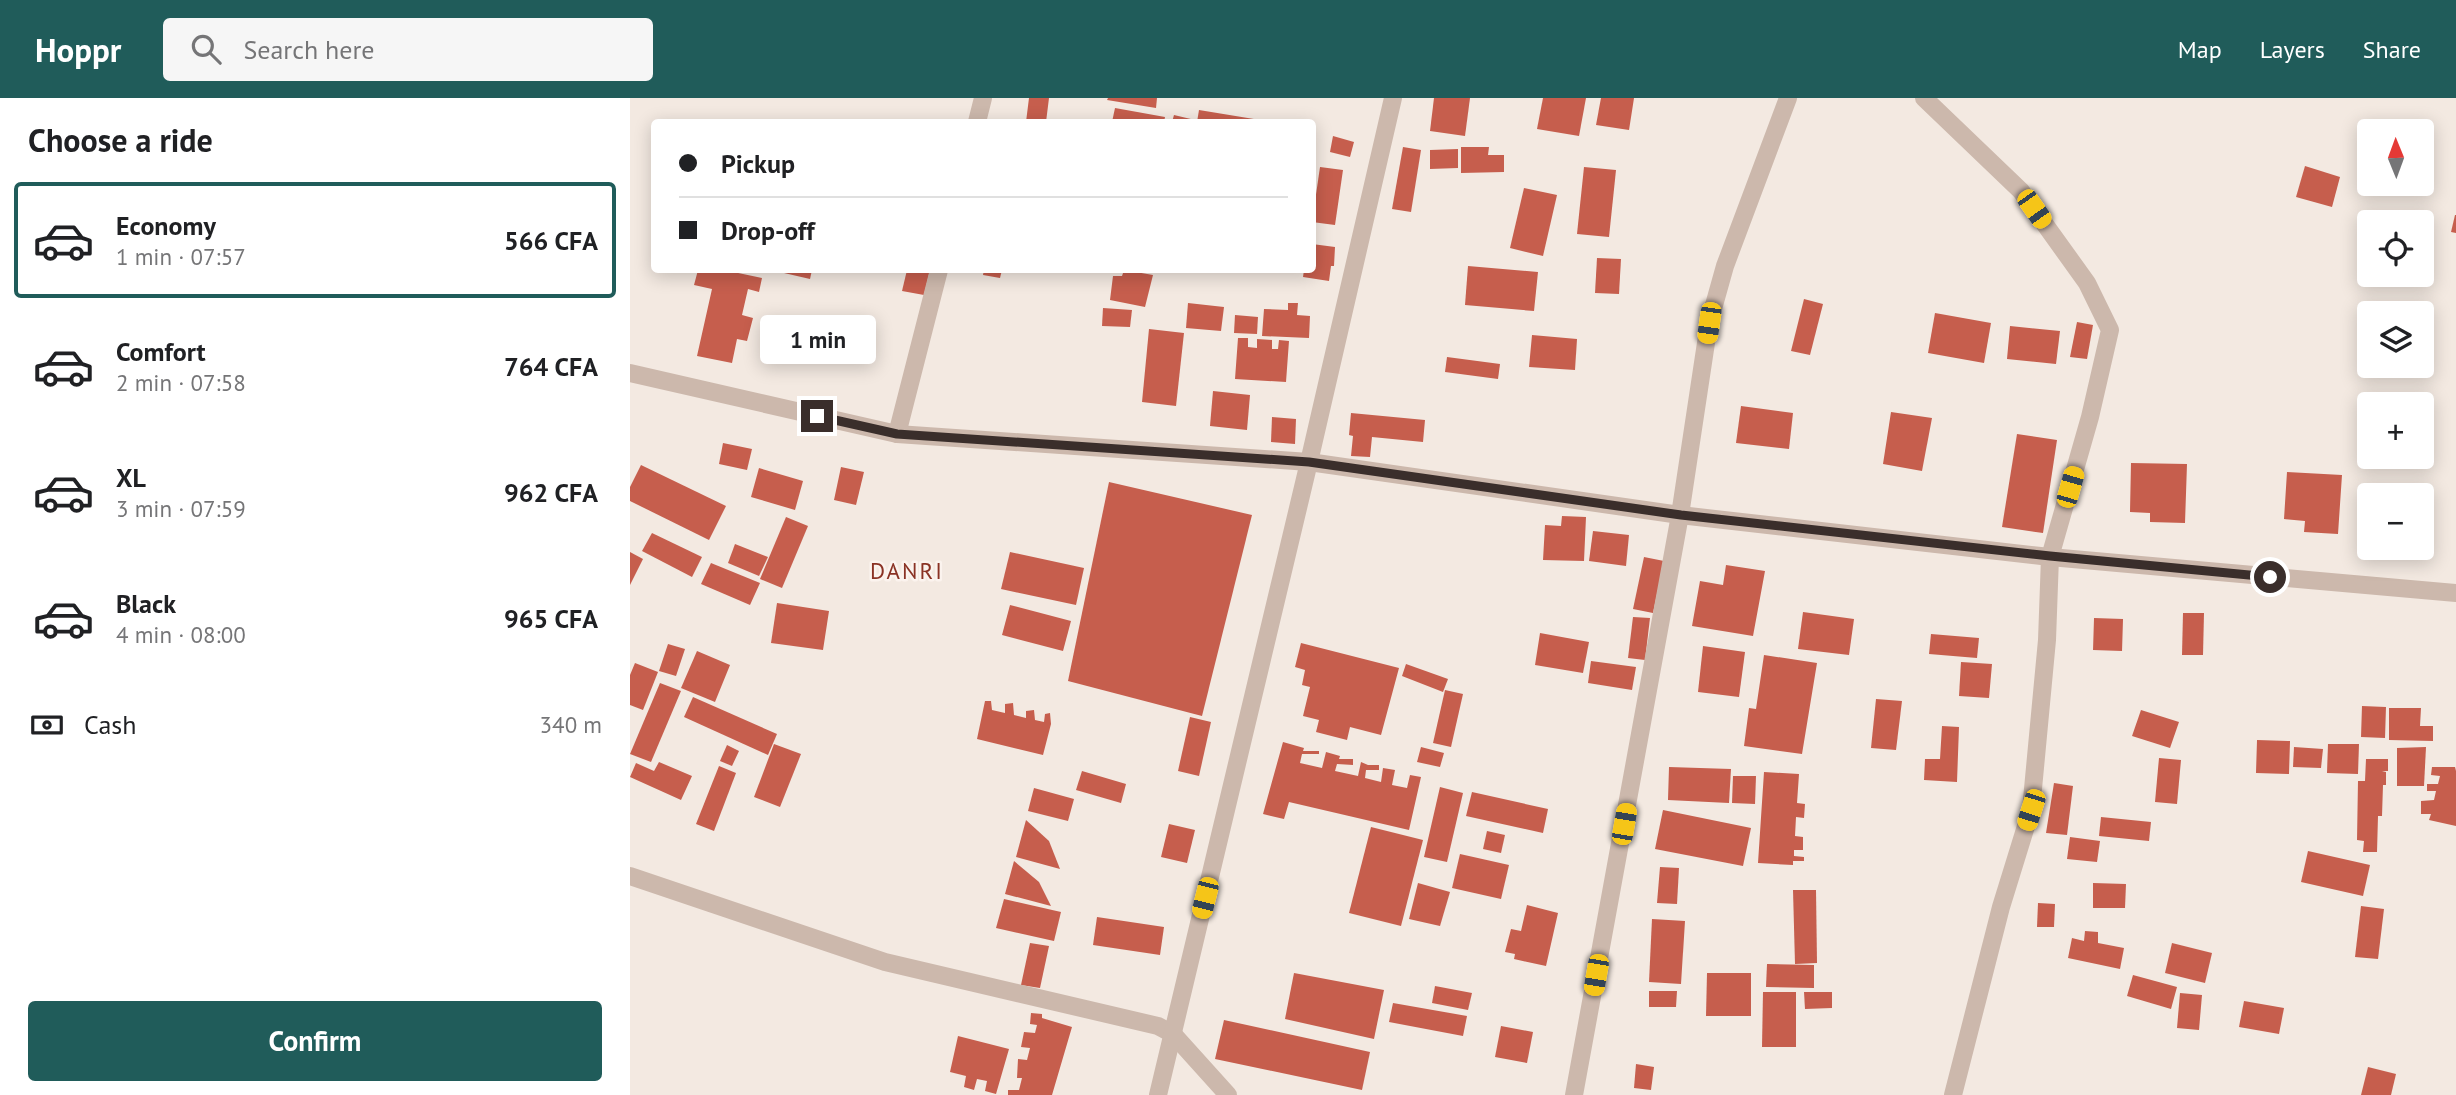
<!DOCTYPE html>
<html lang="en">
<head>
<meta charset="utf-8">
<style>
	:root { --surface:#fff; --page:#f6f6f6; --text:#202124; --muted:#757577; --line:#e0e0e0; --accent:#205c5a }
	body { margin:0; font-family:"PT Sans",sans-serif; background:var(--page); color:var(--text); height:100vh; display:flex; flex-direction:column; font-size:26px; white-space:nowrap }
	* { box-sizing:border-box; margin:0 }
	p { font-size:23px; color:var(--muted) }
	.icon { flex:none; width:38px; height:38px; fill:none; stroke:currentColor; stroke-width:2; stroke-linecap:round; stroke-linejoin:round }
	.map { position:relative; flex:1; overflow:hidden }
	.details { display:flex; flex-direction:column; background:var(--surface); width:630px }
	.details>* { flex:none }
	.hud { position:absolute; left:21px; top:21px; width:665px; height:154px; border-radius:7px; box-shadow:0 4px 18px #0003; display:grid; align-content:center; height:154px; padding:0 28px; background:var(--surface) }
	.needle { width:46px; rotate:359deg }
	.fabs { position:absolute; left:1727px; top:21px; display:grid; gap:14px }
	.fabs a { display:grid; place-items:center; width:77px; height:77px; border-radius:7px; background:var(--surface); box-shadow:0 4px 18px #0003; font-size:35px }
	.end { position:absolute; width:32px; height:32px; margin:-16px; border:9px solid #3a2e2b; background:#fff; box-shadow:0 0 0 4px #fff }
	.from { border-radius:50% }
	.bubble { position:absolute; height:49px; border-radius:7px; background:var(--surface); box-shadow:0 4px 18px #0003; font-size:23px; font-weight:700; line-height:49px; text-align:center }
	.car { position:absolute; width:21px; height:42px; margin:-21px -10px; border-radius:9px; box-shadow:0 0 5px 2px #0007; background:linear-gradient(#f5c518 24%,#345 0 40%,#f5c518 0 76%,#345 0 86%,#f5c518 0) }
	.hud b { display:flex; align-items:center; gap:24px; height:66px; font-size:26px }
	.hud b+b { border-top:2px solid var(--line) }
	.hud i { width:18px; height:18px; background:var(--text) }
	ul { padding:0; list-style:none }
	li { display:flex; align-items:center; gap:21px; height:116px; margin:0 14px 10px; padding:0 14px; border:4px solid transparent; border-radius:7px }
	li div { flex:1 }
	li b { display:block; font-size:26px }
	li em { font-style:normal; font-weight:700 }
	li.active { border-color:var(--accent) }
	li>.icon { width:63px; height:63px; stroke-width:1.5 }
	h2 { padding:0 28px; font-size:32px; line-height:84px }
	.pay { display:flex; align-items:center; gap:18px; height:77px; padding:0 28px; font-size:26px }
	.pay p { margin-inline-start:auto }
	.cta { display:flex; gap:14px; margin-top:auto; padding:14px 28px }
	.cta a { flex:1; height:80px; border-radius:7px; background:var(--accent); color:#fff; font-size:28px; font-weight:700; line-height:80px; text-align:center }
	header { display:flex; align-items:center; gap:42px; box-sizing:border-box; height:98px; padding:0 35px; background:var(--accent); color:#fff }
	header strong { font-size:33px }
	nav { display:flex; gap:38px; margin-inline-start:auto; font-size:24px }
	.search { width:490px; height:63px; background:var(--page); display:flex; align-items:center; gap:18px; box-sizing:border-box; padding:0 24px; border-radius:7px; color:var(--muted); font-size:26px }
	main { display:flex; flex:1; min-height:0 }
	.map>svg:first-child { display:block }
	.building { fill:#c65e4d }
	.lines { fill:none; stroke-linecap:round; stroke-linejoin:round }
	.minor { stroke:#ccb8ac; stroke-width:18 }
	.route { stroke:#3a2e2b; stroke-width:9 }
	.labels { text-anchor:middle; stroke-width:5; stroke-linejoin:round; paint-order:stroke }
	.neighbourhood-label { font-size:23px; letter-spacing:2px; fill:#8a3224; stroke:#fbf3ee }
</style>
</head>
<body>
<header>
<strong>Hoppr</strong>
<div class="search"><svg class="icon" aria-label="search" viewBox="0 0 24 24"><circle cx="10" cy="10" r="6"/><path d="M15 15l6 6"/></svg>Search here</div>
<nav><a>Map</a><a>Layers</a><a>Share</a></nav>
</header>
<main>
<section class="details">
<h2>Choose a ride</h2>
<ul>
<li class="active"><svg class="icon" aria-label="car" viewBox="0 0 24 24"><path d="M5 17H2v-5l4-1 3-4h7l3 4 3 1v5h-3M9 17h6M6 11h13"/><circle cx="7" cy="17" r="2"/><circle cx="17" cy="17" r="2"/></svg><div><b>Economy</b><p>1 min · 07:57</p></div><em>566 CFA</em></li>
<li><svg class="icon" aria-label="car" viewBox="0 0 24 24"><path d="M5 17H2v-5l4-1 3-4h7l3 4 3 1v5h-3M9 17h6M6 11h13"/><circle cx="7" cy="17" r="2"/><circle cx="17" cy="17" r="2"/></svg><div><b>Comfort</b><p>2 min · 07:58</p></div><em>764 CFA</em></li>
<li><svg class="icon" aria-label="car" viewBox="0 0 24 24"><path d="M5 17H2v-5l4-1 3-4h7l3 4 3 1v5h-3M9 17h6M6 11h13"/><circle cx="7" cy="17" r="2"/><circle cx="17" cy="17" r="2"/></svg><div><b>XL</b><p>3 min · 07:59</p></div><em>962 CFA</em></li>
<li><svg class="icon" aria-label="car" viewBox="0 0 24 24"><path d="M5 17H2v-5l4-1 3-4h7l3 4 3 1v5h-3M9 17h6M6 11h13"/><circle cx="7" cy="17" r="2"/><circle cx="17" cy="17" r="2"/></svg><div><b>Black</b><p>4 min · 08:00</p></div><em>965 CFA</em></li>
</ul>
<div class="pay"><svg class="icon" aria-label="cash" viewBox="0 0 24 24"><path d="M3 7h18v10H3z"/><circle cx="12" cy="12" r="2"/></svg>Cash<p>340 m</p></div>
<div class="cta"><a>Confirm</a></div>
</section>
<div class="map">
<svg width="1826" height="997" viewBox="0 0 1826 997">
	<rect width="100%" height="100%" fill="#f3e9e1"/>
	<g class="building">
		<path d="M399 0H419L416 24H396Z"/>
		<path d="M478 0H527L526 10 477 2Z"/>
		<path d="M804 0H840L835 38 800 33Z"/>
		<path d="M913 0H956L949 38 907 31Z"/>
		<path d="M971 0H1004L999 32 966 27Z"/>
		<path d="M485 10 535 19 534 24H482Z"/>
		<path d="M569 12 636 23V24H567Z"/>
		<path d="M544 17 565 22V24H542Z"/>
		<path d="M703 38 724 44 720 59 700 54Z"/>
		<path d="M773 49 791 52 781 114 762 111Z"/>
		<path d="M831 49H859L858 57H874V74L831 75Z"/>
		<path d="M828 51V70L800 71V52Z"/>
		<path d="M1675 68 1710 79 1702 109 1666 99Z"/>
		<path d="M690 69 713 72 705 127 682 124Z"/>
		<path d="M954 69 986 72 979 139 947 136Z"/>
		<path d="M894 90 927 97 913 158 880 150Z"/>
		<path d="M1825 117H1826V135L1821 134Z"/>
		<path d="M682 146 705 149 704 168H701L699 183 673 179 674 172H682Z"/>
		<path d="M967 160 991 161 989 196 965 195Z"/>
		<path d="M838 168 908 174 904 213 835 207Z"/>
		<path d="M68 172H94L132 180 129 194 118 191 112 217 123 220 117 243 107 241 102 265 67 258 82 191 64 187Z"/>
		<path d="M141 172H182L180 181Z"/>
		<path d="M277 172H300L294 197 272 193Z"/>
		<path d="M354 172H372L370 180 353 177Z"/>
		<path d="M494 172 523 177 515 209 480 202 483 178H492Z"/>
		<path d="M1174 201 1193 206 1180 257 1161 253Z"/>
		<path d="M558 205 594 209 591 233 556 230Z"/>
		<path d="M658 205H668L667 217 680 218 679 240 632 238 634 211 658 212Z"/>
		<path d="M473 210 502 212 500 229 472 228Z"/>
		<path d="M1305 215 1361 225 1354 265 1298 255Z"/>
		<path d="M605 217 628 219 627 236 604 235Z"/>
		<path d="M1447 224 1463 227 1457 261 1440 259Z"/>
		<path d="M1380 228 1430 233 1426 266 1377 261Z"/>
		<path d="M519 231 554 235 546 308 512 304Z"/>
		<path d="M902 237 947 241 945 272 899 269Z"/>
		<path d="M608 240H618V249L627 250V241L642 242V251H648L649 242 659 243 656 284 605 281Z"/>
		<path d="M817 259 870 266 868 281 815 274Z"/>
		<path d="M583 293 620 297 617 332 580 328Z"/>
		<path d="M1111 308 1163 315 1159 351 1106 345Z"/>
		<path d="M1261 314 1302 320 1292 373 1253 366Z"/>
		<path d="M721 315 795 322 793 344 742 339 740 359 721 358 723 338 719 337Z"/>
		<path d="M642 319 666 321 665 346 641 344Z"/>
		<path d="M1387 336 1427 342 1413 435 1372 429Z"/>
		<path d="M93 345 122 351 117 372 89 366Z"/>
		<path d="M1501 365 1557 366 1555 425 1520 424V415L1500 414Z"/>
		<path d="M11 367 96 408 79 442 0 403V389Z"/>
		<path d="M211 369 234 374 226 407 204 402Z"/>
		<path d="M129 370 173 383 165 412 121 399Z"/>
		<path d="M1657 374 1712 377 1708 436 1674 434 1675 423 1654 421Z"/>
		<path d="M479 384 622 417 572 618 438 583Z"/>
		<path d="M932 418 956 419 954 463 913 462 915 427 931 428Z"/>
		<path d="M156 419 178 428 152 490 130 481Z"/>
		<path d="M963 433 999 437 996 468 959 463Z"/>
		<path d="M22 435 72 459 62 479 12 453Z"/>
		<path d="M105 446 138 459 129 478 98 465Z"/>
		<path d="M0 454 13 461 0 487Z"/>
		<path d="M380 454 454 470 446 507 371 491Z"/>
		<path d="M1014 459 1034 463 1023 515 1003 511Z"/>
		<path d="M81 465 130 485 120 507 71 486Z"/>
		<path d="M1096 467 1135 473 1123 538 1062 528 1070 483 1093 487Z"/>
		<path d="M147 505 199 513 193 552 141 545Z"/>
		<path d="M380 507 441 523 433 553 372 537Z"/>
		<path d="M1173 514 1224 521 1219 557 1168 551Z"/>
		<path d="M1553 515H1574L1573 557H1552Z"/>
		<path d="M1003 519 1020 520 1015 562 998 560Z"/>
		<path d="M1464 520 1493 521 1492 553 1463 552Z"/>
		<path d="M910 535 959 544 953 575 905 567Z"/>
		<path d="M1301 536 1349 540 1347 560 1299 556Z"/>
		<path d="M671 545 769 570 751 637 720 629 717 642 686 634 689 622 673 618 680 589 672 587 675 572 665 569Z"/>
		<path d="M38 546 55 551 46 578 29 573Z"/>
		<path d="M1073 548 1115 554 1109 599 1068 594Z"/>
		<path d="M67 553 100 567 85 604 51 590Z"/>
		<path d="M1134 557 1187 565 1172 656 1114 648 1119 610 1126 611Z"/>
		<path d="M961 563 1006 569 1002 592 958 585Z"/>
		<path d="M1331 564 1362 566 1359 600 1329 598Z"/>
		<path d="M5 565 28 574 13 612 0 607V577Z"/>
		<path d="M776 566 818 581 813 594 772 578Z"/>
		<path d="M30 585 51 593 21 664 0 656Z"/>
		<path d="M815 592 833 596 821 649 803 645Z"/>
		<path d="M63 599 147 636 138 657 54 619Z"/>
		<path d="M1246 601 1272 603 1266 652 1241 650Z"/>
		<path d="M355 603H361L362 612 375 615V606L383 605 384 617 396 620V613L404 612 405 622 414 624 415 616 420 615 421 626 413 657 347 641Z"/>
		<path d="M1732 608 1756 609 1755 640 1731 639Z"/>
		<path d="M1759 610H1791L1790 628H1803V643L1759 642Z"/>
		<path d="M1511 612 1549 624 1540 650 1502 638Z"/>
		<path d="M560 619 581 624 569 678 548 673Z"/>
		<path d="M1312 628 1329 629 1327 684 1294 682 1295 661H1310Z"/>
		<path d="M1627 642 1660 643 1659 676 1626 675Z"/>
		<path d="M653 644 674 650 673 653H689V656H672L670 665 692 670 696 654 710 658 709 661H723V667L707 666 705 673 728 678 731 664 738 667H749V672H736L735 680 751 684 753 670 765 672 762 687 777 690 780 677 791 679 779 732 659 704 654 721 633 716Z"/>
		<path d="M144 646 171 656 150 709 124 699Z"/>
		<path d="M1698 646H1729L1728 676 1697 675Z"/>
		<path d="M97 647 109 653 102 668 90 663Z"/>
		<path d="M791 649 814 655 810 669 787 664Z"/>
		<path d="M1664 649 1693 651 1691 670 1663 669Z"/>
		<path d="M1796 649 1794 688H1767V650Z"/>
		<path d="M1529 660 1551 662 1547 706 1525 704Z"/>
		<path d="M1736 661H1758V673H1752L1756 674V687H1753L1752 718H1748L1747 754H1733L1734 743 1727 742 1728 683H1735Z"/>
		<path d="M29 664 62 678 51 702 0 679 6 665 24 673Z"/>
		<path d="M89 668 106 675 84 733 66 726Z"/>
		<path d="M1039 669 1101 671 1099 705 1038 702Z"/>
		<path d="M1802 669H1825L1826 673V728L1799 722 1801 716H1791V703L1804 702 1806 693H1797V686H1808L1810 678 1801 677Z"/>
		<path d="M452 673 496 686 491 705 446 692Z"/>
		<path d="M1134 674 1169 676 1167 705 1175 706 1174 720 1166 719 1165 738 1173 739V752H1164V758L1174 759V763H1163V767L1128 765Z"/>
		<path d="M1103 678H1126L1125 706 1102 705Z"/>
		<path d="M1424 685 1443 688 1437 737 1416 735Z"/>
		<path d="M810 689 833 695 817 764 794 759Z"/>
		<path d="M404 690 444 701 438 723 398 713Z"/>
		<path d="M842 694 918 711 913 735 836 718Z"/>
		<path d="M1033 712 1121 730 1113 768 1025 751Z"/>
		<path d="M1471 719 1521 724 1519 743 1469 738Z"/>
		<path d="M396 722 419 743 430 771 386 759Z"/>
		<path d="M539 726 565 732 557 765 531 759Z"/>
		<path d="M741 729 793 742 771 828 719 815Z"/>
		<path d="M857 733 875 737 871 755 853 751Z"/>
		<path d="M1440 739 1470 743 1467 764 1437 761Z"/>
		<path d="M1678 753 1740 767 1733 798 1671 784Z"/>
		<path d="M830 756 879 767 871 801 822 790Z"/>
		<path d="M384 763 409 784 421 808 375 796Z"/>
		<path d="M1030 769 1049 770 1047 806 1027 805Z"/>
		<path d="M788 785 820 794 810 828 779 821Z"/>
		<path d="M1463 785 1496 786 1495 810H1463Z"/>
		<path d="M1163 792H1186L1187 865 1165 866Z"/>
		<path d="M374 801 431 814 424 843 366 830Z"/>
		<path d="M1408 805 1425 806 1424 829H1407Z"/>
		<path d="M897 807 928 815 916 868 884 861 885 856 875 854 881 831 891 833Z"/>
		<path d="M1731 808 1754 811 1748 861 1725 859Z"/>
		<path d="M467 819 534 829 530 857 463 847Z"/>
		<path d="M1022 821 1055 823 1051 886 1019 884Z"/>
		<path d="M1455 833 1468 834V845L1494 850 1490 871 1438 860 1442 840 1454 843Z"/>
		<path d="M400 845 419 848 410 890 391 887Z"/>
		<path d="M1542 845 1582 855 1575 885 1535 875Z"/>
		<path d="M1137 866 1184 867V890L1136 889Z"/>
		<path d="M664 875 754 892 744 941 655 921Z"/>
		<path d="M1077 875H1121V918H1076Z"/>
		<path d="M1503 877 1547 889 1541 911 1497 898Z"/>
		<path d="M805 888 842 895 838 912 802 905Z"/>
		<path d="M1019 893H1047L1046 909H1019Z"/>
		<path d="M1133 894H1166V949H1132Z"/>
		<path d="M1174 894H1202V910L1175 911Z"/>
		<path d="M1550 895 1572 897 1569 932 1547 930Z"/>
		<path d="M1614 903 1654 910 1649 936 1609 929Z"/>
		<path d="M763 905 837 918 833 938 759 924Z"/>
		<path d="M401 915 412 916V920L442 929 422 997H378V992H389L392 980H387L388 961 397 962 400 950 391 949 394 934 405 935 407 927 400 926Z"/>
		<path d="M594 922 740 954 732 992 585 961Z"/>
		<path d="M871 928 903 934 897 965 865 959Z"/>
		<path d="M328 938 379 951 366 996 355 993 357 983 347 981 344 992 334 989 336 978 320 974Z"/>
		<path d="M1006 966 1024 969 1021 992 1004 990Z"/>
		<path d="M1738 969 1766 976 1761 997H1731Z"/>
	</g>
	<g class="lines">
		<g class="minor">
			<path d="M1294 0 1391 93 1457 185 1480 232 1460 319 1420 459 1417 542 1401 712 1371 809 1323 997"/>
			<path d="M347 24 353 0"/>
			<path d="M0 275 267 336 679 364 1050 417 1420 459 1826 495"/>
			<path d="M267 336 309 172"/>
			<path d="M0 778 255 864 528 928 543 936 598 997"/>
			<path d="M528 997 679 364 763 0"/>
			<path d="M944 997 1050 417 1079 225 1095 168 1158 0"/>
		</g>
	</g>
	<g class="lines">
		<path class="route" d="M187 318 267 336 679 364 1051 417 1420 458 1640 479"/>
	</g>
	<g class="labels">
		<g class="neighbourhood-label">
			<text x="277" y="481">DANRI</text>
		</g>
	</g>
</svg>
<div class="fabs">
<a><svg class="needle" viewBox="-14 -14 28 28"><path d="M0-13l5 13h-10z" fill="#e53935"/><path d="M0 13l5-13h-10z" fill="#757577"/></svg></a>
<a><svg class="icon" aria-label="locate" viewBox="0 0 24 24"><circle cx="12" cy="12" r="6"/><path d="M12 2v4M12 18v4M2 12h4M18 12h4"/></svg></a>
<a><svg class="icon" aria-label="layers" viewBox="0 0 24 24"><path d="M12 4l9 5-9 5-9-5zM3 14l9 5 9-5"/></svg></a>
<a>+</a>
<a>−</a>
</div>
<i class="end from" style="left:1640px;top:479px"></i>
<i class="end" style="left:187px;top:318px"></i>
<div class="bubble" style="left:130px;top:217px;width:116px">1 min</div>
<i class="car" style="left:1404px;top:111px;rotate:145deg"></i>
<i class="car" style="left:1079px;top:225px;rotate:188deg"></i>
<i class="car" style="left:1440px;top:389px;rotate:16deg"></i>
<i class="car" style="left:1401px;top:712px;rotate:198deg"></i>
<i class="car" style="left:994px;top:726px;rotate:10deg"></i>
<i class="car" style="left:575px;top:800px;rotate:194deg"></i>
<i class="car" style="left:966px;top:877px;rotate:190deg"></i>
<div class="hud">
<b><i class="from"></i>Pickup</b>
<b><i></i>Drop-off</b>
</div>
</div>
</main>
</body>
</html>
